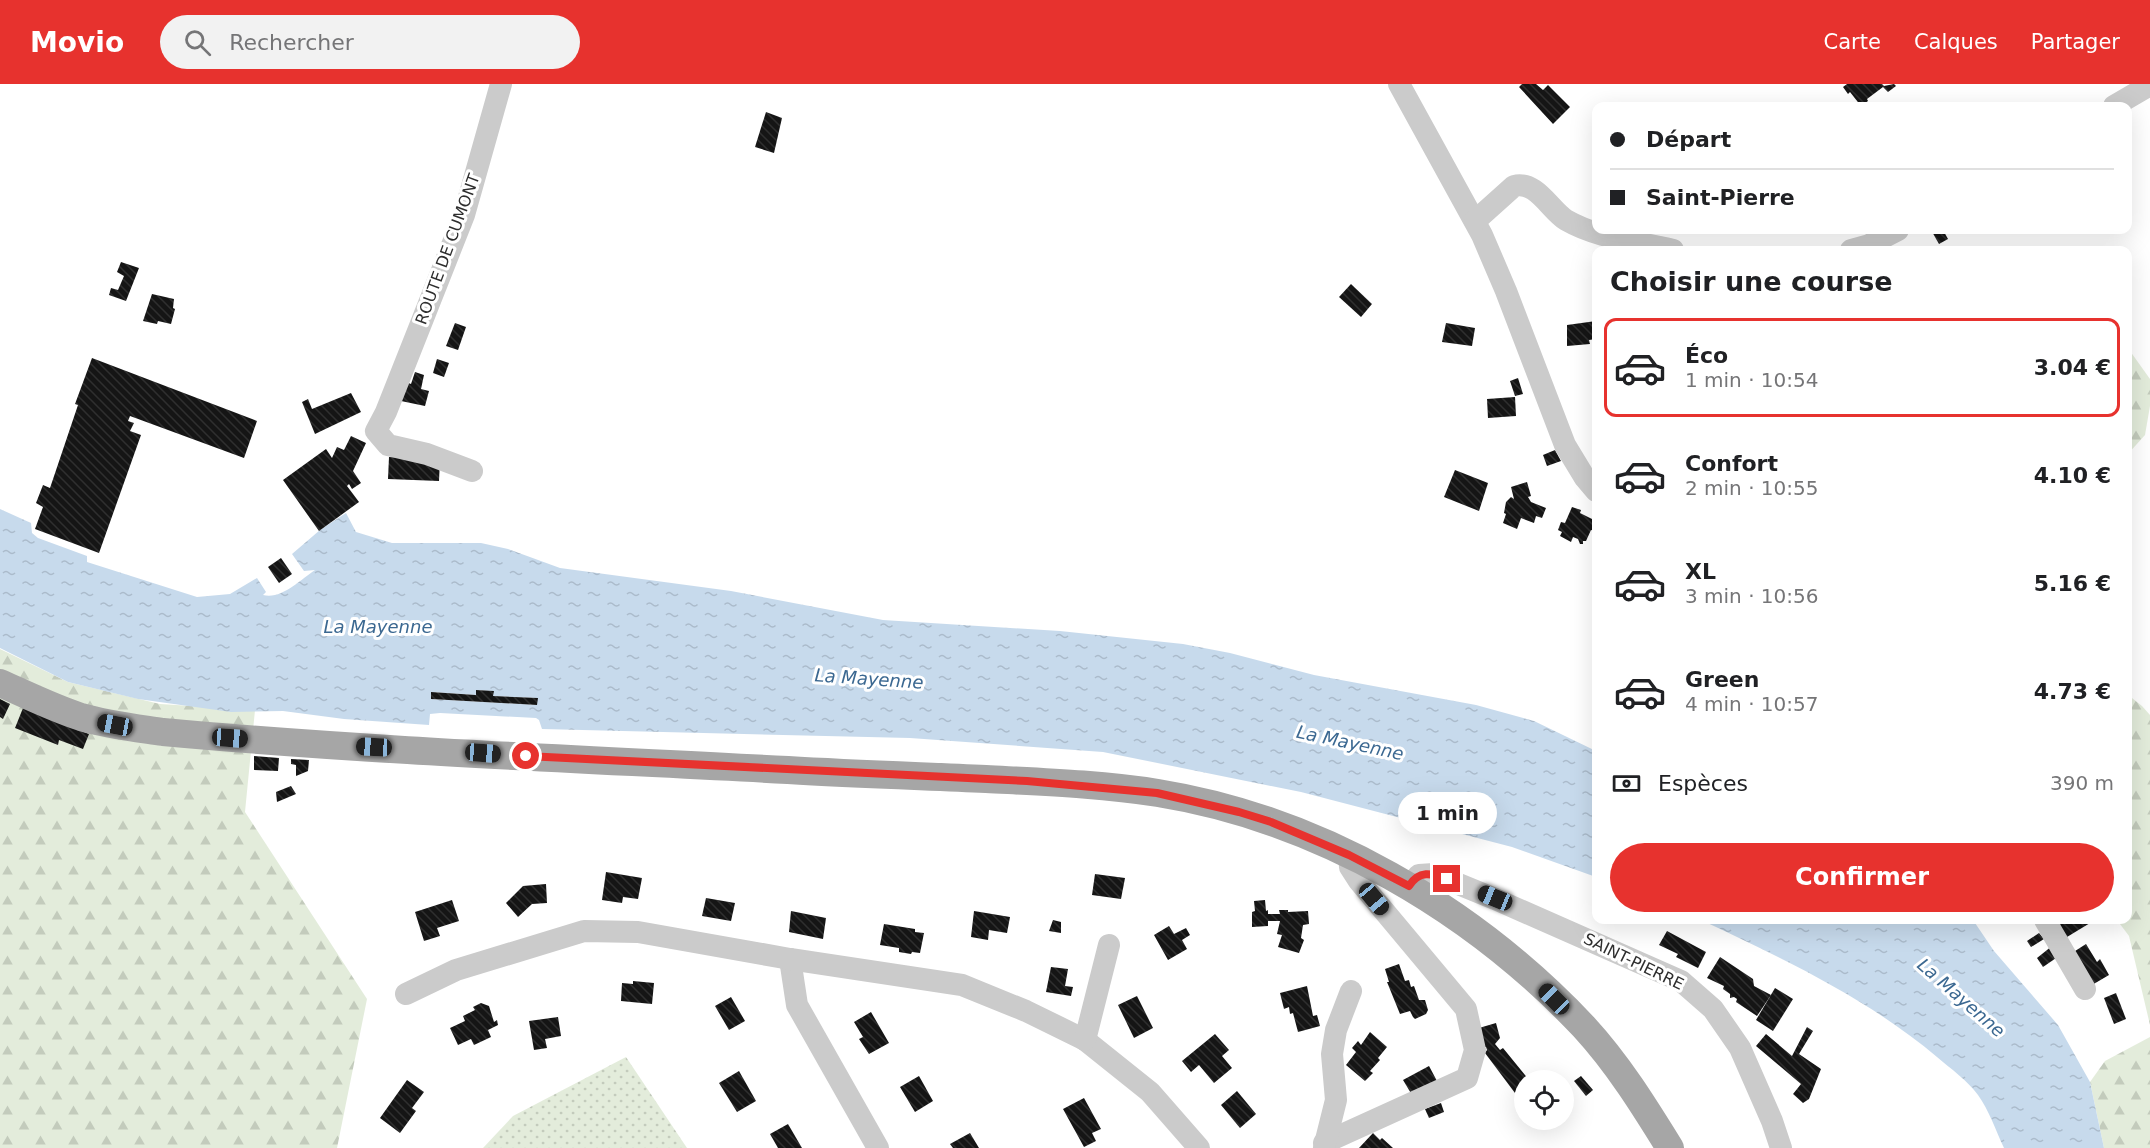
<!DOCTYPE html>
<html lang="fr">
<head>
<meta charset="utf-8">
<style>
	:root { --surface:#fff; --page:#f2f2f2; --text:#202124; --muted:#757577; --line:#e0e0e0; --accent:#e7322e }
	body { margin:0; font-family:"DejaVu Sans",sans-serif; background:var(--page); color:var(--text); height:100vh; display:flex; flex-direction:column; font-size:22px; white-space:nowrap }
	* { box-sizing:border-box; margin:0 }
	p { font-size:20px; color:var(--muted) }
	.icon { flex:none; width:33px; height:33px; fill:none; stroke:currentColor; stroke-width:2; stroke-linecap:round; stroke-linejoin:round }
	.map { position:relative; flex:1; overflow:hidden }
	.details { position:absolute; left:1592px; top:162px; width:540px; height:678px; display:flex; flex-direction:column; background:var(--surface); border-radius:12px; box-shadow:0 6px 24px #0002 }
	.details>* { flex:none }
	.banner { position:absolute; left:1592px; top:18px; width:540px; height:132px; border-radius:12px; box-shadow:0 6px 24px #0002; display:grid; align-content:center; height:132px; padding:0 18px; background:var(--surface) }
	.fabs { position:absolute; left:1514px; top:986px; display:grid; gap:12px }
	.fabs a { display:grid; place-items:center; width:60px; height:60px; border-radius:50%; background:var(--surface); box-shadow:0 6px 24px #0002; font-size:30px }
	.end { position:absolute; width:27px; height:27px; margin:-14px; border:8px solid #e7322e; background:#fff; box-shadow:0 0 0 3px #fff }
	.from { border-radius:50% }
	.bubble { position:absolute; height:42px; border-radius:21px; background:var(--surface); box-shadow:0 6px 24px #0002; font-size:20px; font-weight:800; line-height:42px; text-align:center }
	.car { position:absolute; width:18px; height:36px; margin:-18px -9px; border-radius:8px; box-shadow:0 0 4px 2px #0007; background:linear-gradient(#222 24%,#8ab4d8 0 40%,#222 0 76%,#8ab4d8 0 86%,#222 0) }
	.banner b { display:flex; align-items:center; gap:21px; height:57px; font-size:22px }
	.banner b+b { border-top:2px solid var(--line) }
	.banner i { width:15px; height:15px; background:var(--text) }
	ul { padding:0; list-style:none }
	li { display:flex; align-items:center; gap:18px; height:99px; margin:0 12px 9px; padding:0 6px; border:3px solid transparent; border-radius:12px }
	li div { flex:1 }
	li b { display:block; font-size:22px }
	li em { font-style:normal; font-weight:800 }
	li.active { border-color:var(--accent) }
	li>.icon { width:54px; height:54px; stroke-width:1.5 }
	h2 { padding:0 18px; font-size:27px; line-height:72px }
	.pay { display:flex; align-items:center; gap:15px; height:66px; padding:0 18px; font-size:22px }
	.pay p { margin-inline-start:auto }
	.action { display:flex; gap:12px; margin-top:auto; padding:12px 18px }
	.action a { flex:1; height:69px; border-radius:36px; background:var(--accent); color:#fff; font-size:24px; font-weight:800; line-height:69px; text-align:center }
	header { display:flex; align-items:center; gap:36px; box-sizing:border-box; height:84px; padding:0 30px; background:var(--accent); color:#fff }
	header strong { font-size:28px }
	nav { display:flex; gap:33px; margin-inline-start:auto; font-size:21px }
	.search { width:420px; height:54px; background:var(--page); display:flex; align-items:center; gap:15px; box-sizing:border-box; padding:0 21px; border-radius:33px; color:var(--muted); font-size:22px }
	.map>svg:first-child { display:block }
	.grass { fill:url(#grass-dots) }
	.forest { fill:url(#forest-firs) }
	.water { fill:url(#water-ripples); fill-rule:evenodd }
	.building { fill:url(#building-back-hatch) }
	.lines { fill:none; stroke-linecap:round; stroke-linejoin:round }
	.minor { stroke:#cbcbcb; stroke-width:22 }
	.major { stroke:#a6a6a6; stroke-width:28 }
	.route { stroke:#e7322e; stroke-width:8 }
	.labels { text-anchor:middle; stroke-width:6; stroke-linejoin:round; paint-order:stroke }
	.street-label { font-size:16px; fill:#2e2e2e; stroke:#fff }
	.water-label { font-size:18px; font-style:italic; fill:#3b6891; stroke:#fff }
</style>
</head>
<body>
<header>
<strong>Movio</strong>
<div class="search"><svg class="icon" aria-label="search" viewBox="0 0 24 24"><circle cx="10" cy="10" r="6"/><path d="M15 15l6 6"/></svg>Rechercher</div>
<nav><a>Carte</a><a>Calques</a><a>Partager</a></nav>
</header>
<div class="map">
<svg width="2150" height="1064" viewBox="0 0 2150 1064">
	<defs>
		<pattern id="grass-dots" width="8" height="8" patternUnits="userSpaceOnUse" patternTransform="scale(1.5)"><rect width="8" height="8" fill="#e3ecdb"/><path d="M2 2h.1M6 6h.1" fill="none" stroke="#c3cbbc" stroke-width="1.8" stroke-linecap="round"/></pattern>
		<pattern id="forest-firs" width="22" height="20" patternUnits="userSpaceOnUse" patternTransform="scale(1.5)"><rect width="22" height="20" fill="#e3ecdb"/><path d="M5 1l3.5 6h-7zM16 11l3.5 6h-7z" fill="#c3cbbc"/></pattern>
		<pattern id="water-ripples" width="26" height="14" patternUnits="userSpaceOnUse" patternTransform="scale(1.5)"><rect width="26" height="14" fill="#c7daec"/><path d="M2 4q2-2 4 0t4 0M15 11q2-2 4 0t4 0" fill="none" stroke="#abbbcb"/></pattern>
		<pattern id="building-back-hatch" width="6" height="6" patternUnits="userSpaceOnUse" patternTransform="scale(1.5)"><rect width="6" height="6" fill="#151515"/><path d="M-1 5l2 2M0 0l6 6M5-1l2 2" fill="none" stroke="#2f2f2f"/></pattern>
	</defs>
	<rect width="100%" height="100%" fill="#fff"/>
	<path class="grass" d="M626 973 687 1064H483L513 1032Z"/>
	<g class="forest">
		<path d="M2127 267H2130L2150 295V322L2145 351 2127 371Z"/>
		<path d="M0 565 68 598 160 620 255 626 245 728 367 915 337 1064H0Z"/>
		<path d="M2127 610 2142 622 2150 631V941L2129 852 2117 836H2127Z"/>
		<path d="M2150 953V1064H2104L2090 998 2105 977Z"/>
	</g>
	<g class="water">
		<path d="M0 425 31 439 32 449 38 454 87 472V478L197 513 230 510 257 494 266 508 263 511C281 516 300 496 315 486L304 487 292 470 320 446 346 429 356 448 392 459H481L508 465 560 484 731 507 883 536 1060 547 1183 560 1230 569 1314 591 1476 621 1534 637 1596 667V793L1512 763 1301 708 1103 668 910 654 542 645 539 636 536 634 440 629 430 630 429 641 344 635 283 627 231 628 138 615 68 598 0 564ZM476 606 493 607V612L537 614V621L431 615 432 608 476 611Z"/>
		<path d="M1701 836H1973L1994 867 2058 941 2090 998 2104 1064H2004C1996 1047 1989 1026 1978 1011 1967 996 1951 985 1937 973 1867 914 1784 875 1701 836Z"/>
	</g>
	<g class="building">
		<path d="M1522 0H1536L1543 6 1548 1 1570 23 1553 40 1519 3Z"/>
		<path d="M1847 0H1882L1884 2 1894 0 1896 2 1888 8 1883 3 1867 15 1868 17 1861 22 1850 8 1848 10 1843 3Z"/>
		<path d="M766 28 782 34 774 69 755 63Z"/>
		<path d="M1931 146H1943L1948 155 1939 160Z"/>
		<path d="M121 178 139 184 126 217 109 211 111 204 118 206 124 192 117 188Z"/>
		<path d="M1351 200 1372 220 1361 233 1339 213Z"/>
		<path d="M152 210 174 215 173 224 175 225 171 240 158 237 157 240 143 237Z"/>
		<path d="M1596 237V255L1589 256 1590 260 1567 262V241Z"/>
		<path d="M455 239 466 243 458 266 446 262Z"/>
		<path d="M1446 239 1475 244 1472 262 1442 258Z"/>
		<path d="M92 274 257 337 244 374 130 332 128 337 134 339 130 347 141 351 99 469 35 445 43 423 36 419 43 401 50 404 78 321 75 320Z"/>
		<path d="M437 275 449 279 444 293 433 289Z"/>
		<path d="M415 288 424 291 421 305 429 307 425 322 401 317 406 298 411 300Z"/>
		<path d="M1518 294 1523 310 1515 312 1510 297Z"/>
		<path d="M351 309 361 328 315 350 302 318 308 315 312 325Z"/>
		<path d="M1515 313 1516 332 1488 334 1487 315Z"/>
		<path d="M351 352 366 359 353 387 361 399 352 405 349 400 347 402 359 418 319 447 283 396 326 365 332 374 337 363 344 366Z"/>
		<path d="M1555 366 1561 377 1547 382 1543 371Z"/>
		<path d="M389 373 440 375 439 397 388 395Z"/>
		<path d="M1455 386 1488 399 1479 427 1444 413Z"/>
		<path d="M1527 398 1531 412 1528 413 1531 418 1546 424 1542 434 1536 432 1534 439 1521 434 1517 445 1503 439 1506 430 1504 429 1506 418 1511 413 1514 415 1511 403Z"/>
		<path d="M1572 423 1581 426 1580 429 1596 437 1595 447 1591 446 1586 457H1583V460H1580L1578 455 1573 453 1571 458 1560 452 1562 448 1558 446 1561 438 1565 439Z"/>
		<path d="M281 474 292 490 279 499 268 483Z"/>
		<path d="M476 606 494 607 493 612 538 614 537 621 431 615V608L476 611Z"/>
		<path d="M0 615 10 620 3 635 0 633Z"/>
		<path d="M23 624 89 650 83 665 59 656 58 661 15 644Z"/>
		<path d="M254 672 279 674 278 687 254 686Z"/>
		<path d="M291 675 309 676 308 687 296 692V681L291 680Z"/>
		<path d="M291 702 296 710 277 718 276 708Z"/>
		<path d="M606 788 642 794 638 815 623 813 622 819 602 816Z"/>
		<path d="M1095 790 1125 794 1121 815 1092 811Z"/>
		<path d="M546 800 547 819 532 820 518 833 506 819 523 802Z"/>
		<path d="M706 814 735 819 731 837 702 832Z"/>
		<path d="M452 816 459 837 437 844 440 852 424 857 415 828Z"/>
		<path d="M1265 816 1266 827 1268 826V830H1280L1279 826H1288V828L1308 827 1309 840 1303 841 1301 854 1304 856 1299 869 1278 863 1282 851 1277 850 1280 837H1268V842L1252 843V828L1255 827 1254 817Z"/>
		<path d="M791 827 826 834 823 855 789 848Z"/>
		<path d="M974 827 1010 833 1007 849 989 846 988 856 971 853Z"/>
		<path d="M1053 836 1061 838V849L1049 847Z"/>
		<path d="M2067 836H2095L2067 853 2059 841Z"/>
		<path d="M884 840 915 845V848L924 849 920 869 912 868 911 870 899 868V864L880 861Z"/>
		<path d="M1169 842 1174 850 1186 844 1190 851 1182 856 1187 865 1168 876 1154 851Z"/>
		<path d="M1667 847 1706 868 1698 884 1676 873 1678 870 1659 861Z"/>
		<path d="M2039 849 2044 855 2031 863 2027 857Z"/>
		<path d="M2086 860 2097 878 2100 875 2109 891 2092 901 2072 869Z"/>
		<path d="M2052 862 2059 872 2043 883 2037 874Z"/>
		<path d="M1720 873 1753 895 1754 902 1771 911 1757 932 1736 918 1737 915 1734 913 1730 914V910L1723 905 1724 902 1707 894Z"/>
		<path d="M1399 880 1405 897 1409 896 1411 903 1414 902 1419 916H1425L1428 926 1426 930 1415 935 1413 933 1410 927 1400 930 1387 898H1389L1385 885Z"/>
		<path d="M1051 883 1068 885 1065 902 1073 903 1071 912 1046 908Z"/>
		<path d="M633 897 654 899 652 920 621 917 622 899 633 900Z"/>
		<path d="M1307 902 1313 932 1317 931 1320 942 1298 948 1293 929 1290 930 1289 923 1284 925 1280 909Z"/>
		<path d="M1775 904 1793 915 1773 947 1756 936Z"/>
		<path d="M2116 909 2126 935 2114 940 2104 914Z"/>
		<path d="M1137 912 1153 944 1134 954 1118 921Z"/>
		<path d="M731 913 745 937 729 946 715 922Z"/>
		<path d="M481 919 489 922 494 938 497 936 498 941 488 946 491 953 474 961 471 955 458 961 450 944 465 937 463 932 475 926 473 923Z"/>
		<path d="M871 928 889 959 869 970 859 955 863 953 854 938Z"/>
		<path d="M558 933 561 952 545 955 547 964 534 966 529 937Z"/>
		<path d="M1496 939 1500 954 1495 960 1500 966 1503 964 1529 996H1524V1001L1515 1009 1485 969 1487 966 1486 963H1484L1479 944Z"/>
		<path d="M1807 943 1813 947 1799 970 1821 985 1809 1015 1803 1019 1793 1010 1801 1000 1756 962 1766 950 1792 972Z"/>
		<path d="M1370 948 1387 963 1378 974 1380 976 1370 987 1373 989 1365 997 1346 981 1356 968 1352 964 1358 957 1361 961Z"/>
		<path d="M1215 950 1229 966 1222 972 1232 984 1214 999 1199 981 1191 988 1182 977Z"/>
		<path d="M1429 982 1437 997 1412 1011 1403 996Z"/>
		<path d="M739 987 756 1017 737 1028 719 999Z"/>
		<path d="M919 992 933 1017 915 1028 900 1003Z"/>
		<path d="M1581 992 1593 1006 1586 1012 1574 997Z"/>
		<path d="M407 996 424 1008 412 1024 416 1027 400 1049 380 1034Z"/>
		<path d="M1237 1007 1256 1030 1240 1044 1221 1021Z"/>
		<path d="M1084 1014 1101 1045 1092 1049 1096 1057 1084 1063 1063 1025Z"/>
		<path d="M1441 1019 1444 1028 1429 1034 1425 1025Z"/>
		<path d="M788 1040 802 1064H778L770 1050Z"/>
		<path d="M970 1049 979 1064H953L950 1060Z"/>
		<path d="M1373 1049 1380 1056 1382 1054 1393 1064H1359Z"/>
	</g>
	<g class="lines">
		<g class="minor">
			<path d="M1399 0 1482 151 1506 207 1565 361 1585 394 1596 407"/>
			<path d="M2114 22 2150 1"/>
			<path d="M1475 137 1514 102C1536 96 1550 126 1566 136 1599 155 1637 157 1673 166"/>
			<path d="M1851 166 1869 161 1898 146"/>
			<path d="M472 387 427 370 388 361 376 347 386 328 464 131 501 0"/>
			<path d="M1409 802 1419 791 1434 790 1495 815 1681 897 1713 925 1740 964 1772 1037 1781 1064"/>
			<path d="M2045 836 2085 905"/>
			<path d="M790 875 797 921 878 1064"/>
			<path d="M406 910 456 886 584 847 638 848 790 875 962 901 1026 927 1085 956 1150 1008 1199 1064"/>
			<path d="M1085 956 1109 861"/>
			<path d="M1324 1059 1467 994 1475 966 1466 925 1359 797 1350 783 1349 771"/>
			<path d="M1324 1064 1336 1016 1332 970 1336 946 1351 907"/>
		</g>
		<path class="major" d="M0 599C27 611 53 624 81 633 108 641 136 644 163 648 371 667 580 675 788 686 854 690 920 692 986 695 1043 698 1101 700 1158 709 1319 735 1473 825 1584 943 1618 980 1644 1022 1670 1064"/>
	</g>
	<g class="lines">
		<path class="route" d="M526 672 1027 697 1157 709 1239 728 1271 738 1349 771 1409 802C1419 786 1431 789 1447 795"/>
	</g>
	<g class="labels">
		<g class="street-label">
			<text transform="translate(447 165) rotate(-70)" y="6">ROUTE DE CUMONT</text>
			<text transform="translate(1634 877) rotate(26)" y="6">SAINT-PIERRE</text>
		</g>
		<g class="water-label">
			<text x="378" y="549">La Mayenne</text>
			<text transform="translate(869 595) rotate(4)" y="6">La Mayenne</text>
			<text transform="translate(1350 659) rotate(12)" y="6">La Mayenne</text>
			<text transform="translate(1961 914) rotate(41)" y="6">La Mayenne</text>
		</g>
	</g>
</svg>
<div class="fabs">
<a><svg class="icon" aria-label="locate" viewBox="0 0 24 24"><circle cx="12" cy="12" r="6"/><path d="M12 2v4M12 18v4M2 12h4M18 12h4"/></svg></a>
</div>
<i class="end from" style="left:526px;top:672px"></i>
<i class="end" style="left:1447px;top:795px"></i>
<div class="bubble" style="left:1398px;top:708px;width:99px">1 min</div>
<i class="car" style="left:115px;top:641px;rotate:281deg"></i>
<i class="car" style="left:230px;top:654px;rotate:94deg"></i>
<i class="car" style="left:374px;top:663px;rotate:273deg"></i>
<i class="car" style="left:483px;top:669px;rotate:94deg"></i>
<i class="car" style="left:1495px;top:814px;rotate:292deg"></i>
<i class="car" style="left:1374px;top:815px;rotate:140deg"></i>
<i class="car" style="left:1554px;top:915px;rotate:315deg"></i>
<div class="banner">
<b><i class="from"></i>Départ</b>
<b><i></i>Saint-Pierre</b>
</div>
<section class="details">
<h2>Choisir une course</h2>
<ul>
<li class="active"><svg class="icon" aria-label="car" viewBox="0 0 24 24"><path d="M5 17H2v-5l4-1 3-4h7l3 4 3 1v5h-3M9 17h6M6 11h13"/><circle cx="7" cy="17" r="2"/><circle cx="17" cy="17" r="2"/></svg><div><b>Éco</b><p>1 min · 10:54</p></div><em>3.04 €</em></li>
<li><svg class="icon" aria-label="car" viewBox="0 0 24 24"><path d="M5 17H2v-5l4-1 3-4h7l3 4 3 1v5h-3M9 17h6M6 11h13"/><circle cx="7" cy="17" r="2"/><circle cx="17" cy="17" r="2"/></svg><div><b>Confort</b><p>2 min · 10:55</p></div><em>4.10 €</em></li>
<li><svg class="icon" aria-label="car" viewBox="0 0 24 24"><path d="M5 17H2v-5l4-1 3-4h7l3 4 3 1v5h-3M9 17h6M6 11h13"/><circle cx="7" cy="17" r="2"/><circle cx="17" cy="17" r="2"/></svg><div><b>XL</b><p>3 min · 10:56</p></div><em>5.16 €</em></li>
<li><svg class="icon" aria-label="car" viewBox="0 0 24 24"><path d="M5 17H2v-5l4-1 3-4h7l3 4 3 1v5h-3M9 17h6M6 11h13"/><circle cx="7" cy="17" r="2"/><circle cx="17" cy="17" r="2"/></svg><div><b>Green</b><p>4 min · 10:57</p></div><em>4.73 €</em></li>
</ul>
<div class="pay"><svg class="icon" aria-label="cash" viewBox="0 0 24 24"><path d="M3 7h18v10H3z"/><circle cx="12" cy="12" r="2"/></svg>Espèces<p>390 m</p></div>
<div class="action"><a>Confirmer</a></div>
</section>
</div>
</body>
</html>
